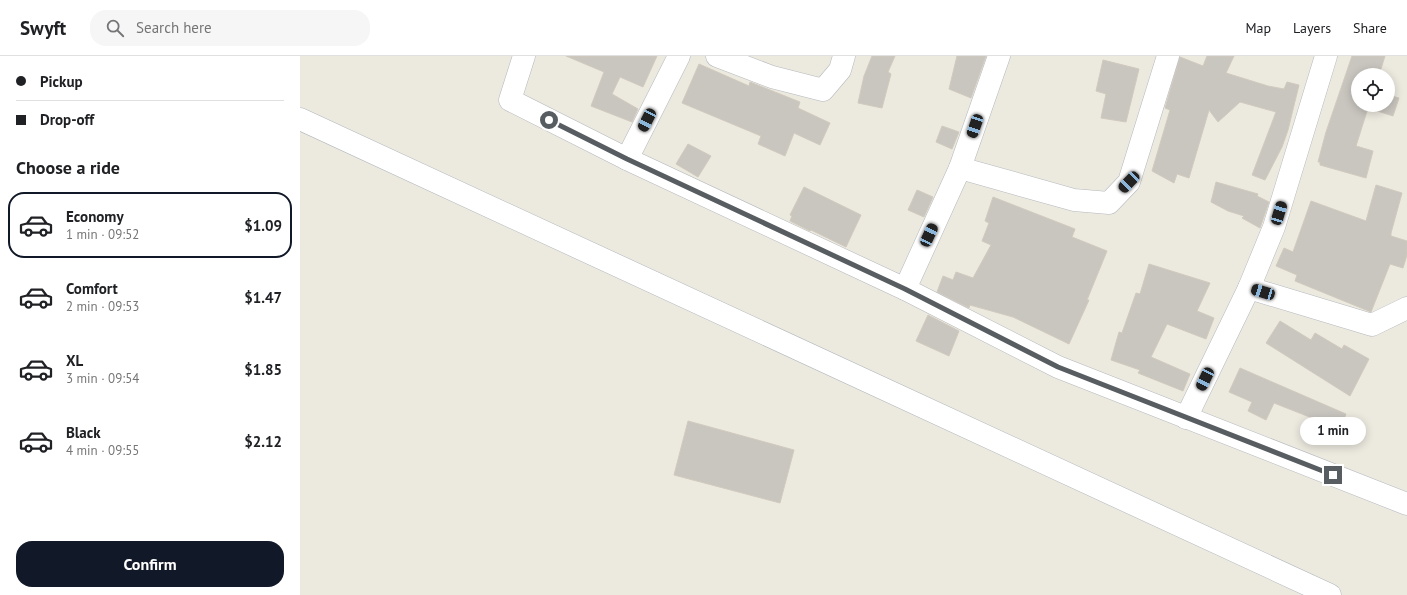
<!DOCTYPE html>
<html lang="en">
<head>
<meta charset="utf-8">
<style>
	:root { --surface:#fff; --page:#f6f6f6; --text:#202124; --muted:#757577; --line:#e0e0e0; --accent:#111827 }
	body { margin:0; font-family:"PT Sans",sans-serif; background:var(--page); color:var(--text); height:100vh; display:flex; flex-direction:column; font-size:15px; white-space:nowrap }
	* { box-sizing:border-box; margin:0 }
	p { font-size:13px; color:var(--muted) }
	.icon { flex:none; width:22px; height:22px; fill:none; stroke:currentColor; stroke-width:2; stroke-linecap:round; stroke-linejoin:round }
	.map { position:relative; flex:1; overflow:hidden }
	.drawer { display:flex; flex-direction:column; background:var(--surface); width:300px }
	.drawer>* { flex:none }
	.guide { display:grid; align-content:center; height:88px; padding:0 16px; background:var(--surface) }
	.fabs { position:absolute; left:1051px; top:12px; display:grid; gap:8px }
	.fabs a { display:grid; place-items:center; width:44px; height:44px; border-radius:50%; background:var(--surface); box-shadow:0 2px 10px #0003; font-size:20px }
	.end { position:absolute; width:18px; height:18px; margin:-9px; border:5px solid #585d61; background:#fff; box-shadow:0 0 0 2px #fff }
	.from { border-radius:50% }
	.bubble { position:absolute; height:28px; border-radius:14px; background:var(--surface); box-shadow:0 2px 10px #0003; font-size:13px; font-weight:800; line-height:28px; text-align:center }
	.car { position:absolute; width:12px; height:24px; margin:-12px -6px; border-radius:5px; box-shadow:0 0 3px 1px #0007; background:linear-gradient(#222 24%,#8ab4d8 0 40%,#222 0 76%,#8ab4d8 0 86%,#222 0) }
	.guide b { display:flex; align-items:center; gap:14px; height:38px; font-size:15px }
	.guide b+b { border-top:1px solid var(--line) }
	.guide i { width:10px; height:10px; background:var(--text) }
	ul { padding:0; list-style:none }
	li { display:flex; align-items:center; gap:12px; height:66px; margin:0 8px 6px; padding:0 8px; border:2px solid transparent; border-radius:16px }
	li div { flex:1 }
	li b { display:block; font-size:15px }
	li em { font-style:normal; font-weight:800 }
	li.selected { border-color:var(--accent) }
	li>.icon { width:36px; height:36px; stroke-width:1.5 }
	h2 { padding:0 16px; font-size:18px; line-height:48px }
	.cta { display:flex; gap:8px; margin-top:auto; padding:8px 16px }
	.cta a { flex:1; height:46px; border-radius:16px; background:var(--accent); color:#fff; font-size:16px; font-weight:800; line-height:46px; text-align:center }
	header { display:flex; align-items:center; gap:24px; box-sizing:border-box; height:56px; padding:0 20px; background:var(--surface); border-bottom:1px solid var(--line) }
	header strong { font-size:19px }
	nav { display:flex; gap:22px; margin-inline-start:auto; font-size:14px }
	.search { width:280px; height:36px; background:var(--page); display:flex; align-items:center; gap:10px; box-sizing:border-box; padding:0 14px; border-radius:16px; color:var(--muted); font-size:15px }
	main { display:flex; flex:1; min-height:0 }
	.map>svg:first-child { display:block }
	.building { fill:#c9c5bf; stroke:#d1cabe }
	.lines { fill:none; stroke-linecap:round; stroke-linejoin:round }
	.minor-casing { stroke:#b5b8bd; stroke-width:23 }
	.secondary-casing { stroke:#b3b8bd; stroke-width:23 }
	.minor { stroke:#fff; stroke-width:22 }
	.secondary { stroke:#fff; stroke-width:22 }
	.route { stroke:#585d61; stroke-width:5 }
</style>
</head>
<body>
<header>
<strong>Swyft</strong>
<div class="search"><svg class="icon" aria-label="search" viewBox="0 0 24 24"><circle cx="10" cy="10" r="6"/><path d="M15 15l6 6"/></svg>Search here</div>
<nav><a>Map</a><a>Layers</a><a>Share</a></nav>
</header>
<main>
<section class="drawer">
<div class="guide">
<b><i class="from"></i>Pickup</b>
<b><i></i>Drop-off</b>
</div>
<h2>Choose a ride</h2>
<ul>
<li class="selected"><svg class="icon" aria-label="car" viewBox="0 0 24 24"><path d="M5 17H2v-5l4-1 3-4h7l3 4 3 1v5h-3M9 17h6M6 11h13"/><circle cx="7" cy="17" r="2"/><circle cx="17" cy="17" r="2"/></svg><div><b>Economy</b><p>1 min · 09:52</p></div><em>$1.09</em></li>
<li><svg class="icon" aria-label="car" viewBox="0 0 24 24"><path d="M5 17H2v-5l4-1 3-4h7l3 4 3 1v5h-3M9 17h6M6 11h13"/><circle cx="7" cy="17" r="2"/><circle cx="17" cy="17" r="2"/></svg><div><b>Comfort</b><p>2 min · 09:53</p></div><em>$1.47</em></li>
<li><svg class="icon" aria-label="car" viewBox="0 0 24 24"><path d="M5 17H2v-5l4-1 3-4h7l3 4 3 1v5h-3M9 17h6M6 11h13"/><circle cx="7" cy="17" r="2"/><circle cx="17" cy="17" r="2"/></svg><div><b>XL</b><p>3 min · 09:54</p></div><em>$1.85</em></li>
<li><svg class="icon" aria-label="car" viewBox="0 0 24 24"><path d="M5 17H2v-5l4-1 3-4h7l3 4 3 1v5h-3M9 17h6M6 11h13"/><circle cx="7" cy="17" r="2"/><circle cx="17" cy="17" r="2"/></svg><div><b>Black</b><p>4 min · 09:55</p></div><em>$2.12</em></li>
</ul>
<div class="cta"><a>Confirm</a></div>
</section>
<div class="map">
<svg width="1107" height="539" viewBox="0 0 1107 539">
	<rect width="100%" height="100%" fill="#ece9df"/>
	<g class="building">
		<path d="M266 0H357L343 31 320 21 312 38 338 53 332 66 291 50 304 16Z"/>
		<path d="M572 0H595L588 16 591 18 582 52 558 47 564 20Z"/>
		<path d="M657 0H686L671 42 649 33Z"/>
		<path d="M907 0H934L926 17 968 30 984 33 987 26 999 29 988 74 982 91 965 124 952 119 976 56 940 46 918 66 909 54 889 122 877 118 874 127 852 115 870 54 865 52 880 1 903 10Z"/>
		<path d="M1052 0H1085L1079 19H1058V49H1088V39L1099 42 1093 60 1068 52 1056 90 1073 95 1066 122 1020 109V106H1018L1026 76Z"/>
		<path d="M803 4 839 13 826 66 801 62 806 38 796 35Z"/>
		<path d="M399 8 449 30 450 26 500 46 498 52 530 67 520 89 494 77 485 100 458 88 461 80 382 47Z"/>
		<path d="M642 70 659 76 652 93 636 86Z"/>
		<path d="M388 88 411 100 398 121 376 108Z"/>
		<path d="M916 126 958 138 957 140 969 146 960 172 942 162 944 160 928 155 911 146Z"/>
		<path d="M1076 129 1102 137 1091 177V180L1107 185V199L1103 212 1090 208 1071 256 995 225 997 219 976 210 984 192 993 196 1011 145 1066 165Z"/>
		<path d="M504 131 561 159 546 191 511 174 510 175 490 165 492 160 490 159Z"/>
		<path d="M617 134 633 141 624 161 608 154Z"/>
		<path d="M693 141 775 173 772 181 807 195 787 244H789L769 288 713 261 670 249 669 252 637 236 643 220 653 224 656 216 673 222 691 189 682 185 689 167 685 165Z"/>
		<path d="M849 208 910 227 897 255 914 262 906 283 867 268 851 301 890 318 883 335 838 317 840 314 811 304 819 276 822 277 836 237 840 238Z"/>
		<path d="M628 259 659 275 649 300 616 285Z"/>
		<path d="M980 265 1011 284 1015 277 1042 293 1044 289 1069 303 1050 340 966 287Z"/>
		<path d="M940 312 1046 358 1040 373 974 347 966 364 948 355 952 346 929 336Z"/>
		<path d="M388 365 494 394 480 447 374 419Z"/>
	</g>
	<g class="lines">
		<g class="minor-casing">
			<g id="minor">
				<path d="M224 0 210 44 327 103 605 233 758 311 1107 448"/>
				<path d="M417 0 472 21 523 34 540 14 544 0"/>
				<path d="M327 103 379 0"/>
				<path d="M660 112 774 144 809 147 829 126 868 0"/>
				<path d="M949 232 1072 269 1107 252"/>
				<path d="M605 233 660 112 699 0"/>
				<path d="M886 362 949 232 974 171 1026 0"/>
			</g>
		</g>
		<g class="secondary-casing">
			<path id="secondary" d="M0 63 1030 539"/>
		</g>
		<use href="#minor" class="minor"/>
		<use href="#secondary" class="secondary"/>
	</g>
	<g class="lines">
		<path class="route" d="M249 64 327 103 605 233 758 311 1033 419"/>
	</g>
</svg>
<div class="fabs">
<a><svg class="icon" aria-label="locate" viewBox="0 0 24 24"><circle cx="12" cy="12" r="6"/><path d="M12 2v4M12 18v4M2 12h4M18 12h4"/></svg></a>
</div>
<i class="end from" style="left:249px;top:64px"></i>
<i class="end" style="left:1033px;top:419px"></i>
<div class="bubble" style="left:1000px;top:361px;width:66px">1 min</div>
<i class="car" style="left:347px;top:64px;rotate:207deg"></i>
<i class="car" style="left:675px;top:70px;rotate:199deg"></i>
<i class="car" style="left:829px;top:126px;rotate:224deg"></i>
<i class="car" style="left:979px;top:157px;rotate:17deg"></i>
<i class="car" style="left:629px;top:179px;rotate:25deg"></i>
<i class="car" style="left:963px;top:236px;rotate:287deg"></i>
<i class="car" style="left:905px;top:323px;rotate:206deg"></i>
</div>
</main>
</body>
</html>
